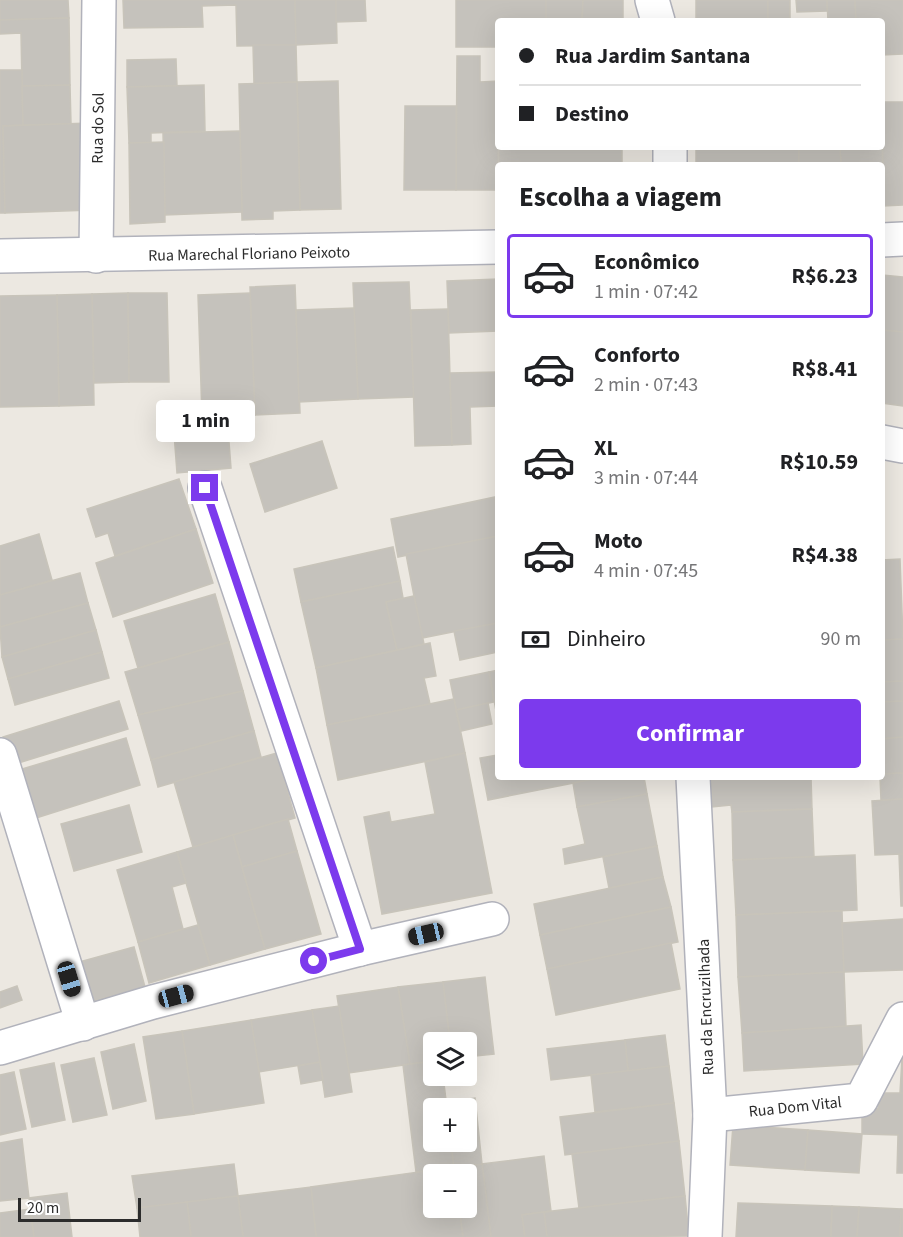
<!DOCTYPE html>
<html lang="pt">
<head>
<meta charset="utf-8">
<style>
	:root { --surface:#fff; --page:#f2f2f2; --text:#202124; --muted:#757577; --line:#e0e0e0; --accent:#7c3aed }
	body { margin:0; font-family:"Source Sans 3",sans-serif; background:var(--page); color:var(--text); height:100vh; display:flex; flex-direction:column; font-size:22px; white-space:nowrap }
	* { box-sizing:border-box; margin:0 }
	p { font-size:20px; color:var(--muted) }
	.icon { flex:none; width:33px; height:33px; fill:none; stroke:currentColor; stroke-width:2; stroke-linecap:round; stroke-linejoin:round }
	.map { position:relative; flex:1; overflow:hidden }
	.side { position:absolute; left:495px; top:162px; width:390px; height:618px; display:flex; flex-direction:column; background:var(--surface); border-radius:6px; box-shadow:0 6px 24px #0002 }
	.side>* { flex:none }
	.top-card { position:absolute; left:495px; top:18px; width:390px; height:132px; border-radius:6px; box-shadow:0 6px 24px #0002; display:grid; align-content:center; height:132px; padding:0 24px; background:var(--surface) }
	.buttons { position:absolute; left:423px; top:1032px; display:grid; gap:12px }
	.buttons a { display:grid; place-items:center; width:54px; height:54px; border-radius:6px; background:var(--surface); box-shadow:0 6px 24px #0002; font-size:30px }
	.scale { position:absolute; left:18px; bottom:15px; width:123px; box-sizing:border-box; padding-left:6px; border:3px solid #2c2c2c; border-top:0; font-size:16px; line-height:21px; white-space:nowrap; color:#2c2c2c; -webkit-text-stroke:4px #fff; paint-order:stroke }
	.end { position:absolute; width:27px; height:27px; margin:-14px; border:8px solid #7c3aed; background:#fff; box-shadow:0 0 0 3px #fff }
	.from { border-radius:50% }
	.bubble { position:absolute; height:42px; border-radius:6px; background:var(--surface); box-shadow:0 6px 24px #0002; font-size:20px; font-weight:700; line-height:42px; text-align:center }
	.car { position:absolute; width:18px; height:36px; margin:-18px -9px; border-radius:8px; box-shadow:0 0 4px 2px #0007; background:linear-gradient(#222 24%,#8ab4d8 0 40%,#222 0 76%,#8ab4d8 0 86%,#222 0) }
	.top-card b { display:flex; align-items:center; gap:21px; height:57px; font-size:22px }
	.top-card b+b { border-top:2px solid var(--line) }
	.top-card i { width:15px; height:15px; background:var(--text) }
	ul { padding:0; list-style:none }
	li { display:flex; align-items:center; gap:18px; height:84px; margin:0 12px 9px; padding:0 12px; border:3px solid transparent; border-radius:6px }
	li div { flex:1 }
	li b { display:block; font-size:22px }
	li em { font-style:normal; font-weight:700 }
	li.on { border-color:var(--accent) }
	li>.icon { width:54px; height:54px; stroke-width:1.5 }
	h2 { padding:0 24px; font-size:27px; line-height:72px }
	.pay { display:flex; align-items:center; gap:15px; height:66px; padding:0 24px; font-size:22px }
	.pay p { margin-inline-start:auto }
	.primary-button { display:flex; gap:12px; margin-top:auto; padding:12px 24px }
	.primary-button a { flex:1; height:69px; border-radius:6px; background:var(--accent); color:#fff; font-size:24px; font-weight:700; line-height:69px; text-align:center }
	.map>svg:first-child { display:block }
	.building { fill:#c5c2bc; stroke:#c8c4ba; stroke-width:1.5 }
	.lines { fill:none; stroke-linecap:round; stroke-linejoin:round }
	.street-casing { stroke:#b1b2bb; stroke-width:36 }
	.secondary-casing { stroke:#b1b2bb; stroke-width:36 }
	.street { stroke:#fff; stroke-width:33 }
	.secondary { stroke:#fff; stroke-width:33 }
	.route { stroke:#7c3aed; stroke-width:8 }
	.labels { text-anchor:middle; stroke-width:4.5; stroke-linejoin:round; paint-order:stroke }
	.street-label { font-size:16px; fill:#2c2c2c; stroke:#fff }
</style>
</head>
<body>
<div class="map">
<svg width="903" height="1237" viewBox="0 0 903 1237">
	<rect width="100%" height="100%" fill="#ece8e1"/>
	<g class="building">
		<path d="M0 0H68L69 18 0 20Z"/>
		<path d="M123 0H295L296 45 237 46 236 5 202 6 203 27 124 28Z"/>
		<path d="M295 0H336L337 43 296 45Z"/>
		<path d="M336 0H365L366 21 336 22Z"/>
		<path d="M456 0H546V21H498V47H456Z"/>
		<path d="M546 0H583L582 21H546Z"/>
		<path d="M583 0H623V21H582Z"/>
		<rect x="696" y="0" width="72" height="21"/>
		<rect x="768" y="0" width="22" height="21"/>
		<path d="M796 0H827V11L797 12Z"/>
		<path d="M827 0H855L856 21H828Z"/>
		<path d="M855 0H903V54L882 55V21H856Z"/>
		<path d="M69 18 70 85 22 86 21 33 0 34V20Z"/>
		<path d="M253 45H296L297 82 254 84Z"/>
		<path d="M457 56H480V82L498 81V190H456Z"/>
		<path d="M176 59 177 86 127 87V60Z"/>
		<path d="M0 70H22L23 125 3 126 5 213H0Z"/>
		<path d="M338 81 341 209 300 210 297 82Z"/>
		<path d="M297 82 300 210 273 211V219L242 220 239 84Z"/>
		<path d="M70 85 71 124 23 125 22 86Z"/>
		<path d="M204 85 205 131 151 133V143H129L127 87Z"/>
		<path d="M882 102H903V205L883 206Z"/>
		<path d="M405 106H456V190H404Z"/>
		<path d="M882 106 883 206H882V165H841L840 147H882Z"/>
		<path d="M90 123 92 210 5 213 3 126Z"/>
		<path d="M240 131 242 212 165 215 163 133Z"/>
		<path d="M164 142 165 222 130 224 129 143Z"/>
		<rect x="499" y="147" width="123" height="18"/>
		<rect x="696" y="147" width="103" height="18"/>
		<path d="M799 147H840L841 165H799Z"/>
		<path d="M882 275 903 277V332L882 330Z"/>
		<path d="M498 279V331L449 333 447 281Z"/>
		<path d="M409 282 414 397 358 399 353 283Z"/>
		<path d="M295 285 300 413 255 415 250 287Z"/>
		<path d="M128 293 129 382 94 383 92 294Z"/>
		<path d="M128 293H167L169 382H129Z"/>
		<path d="M250 293 255 415 202 416 198 295Z"/>
		<path d="M92 294 94 405 59 406 57 295Z"/>
		<path d="M57 295 59 406 0 407V296Z"/>
		<path d="M354 308 358 399 299 402 296 310Z"/>
		<path d="M448 309 452 445 415 446 411 310Z"/>
		<path d="M882 330 903 332V406L882 403Z"/>
		<path d="M498 372V406L470 407 471 444 452 445 450 373Z"/>
		<path d="M228 429 231 468 177 473 174 433Z"/>
		<path d="M322 441 337 488 265 512 250 464Z"/>
		<path d="M179 479 196 529 115 556 108 533 96 537 87 509Z"/>
		<path d="M495 497 498 536 398 557 391 519Z"/>
		<path d="M196 529 213 583 113 617 96 563Z"/>
		<path d="M39 534 52 580 0 595V546Z"/>
		<path d="M498 536V623L422 638 406 554Z"/>
		<path d="M393 547 400 581 301 602 294 569Z"/>
		<path d="M900 559 903 639 882 640V560Z"/>
		<path d="M80 573 88 603 0 627V595Z"/>
		<path d="M400 581 403 598 386 602 397 650 316 668 301 602Z"/>
		<path d="M215 594 229 642 138 668 124 621Z"/>
		<path d="M414 596 424 644 397 650 386 602Z"/>
		<path d="M88 603 96 630 2 657 0 627Z"/>
		<path d="M498 623V652L460 660 454 631Z"/>
		<path d="M96 630 102 652 8 679 2 657Z"/>
		<path d="M903 639V681L882 682V640Z"/>
		<path d="M229 642 243 691 138 715 125 672Z"/>
		<path d="M430 643 436 676 424 678 430 704 327 725 316 668Z"/>
		<path d="M102 652 109 678 15 705 8 679Z"/>
		<path d="M498 670V722L489 672Z"/>
		<path d="M489 672 494 702 456 710 450 680Z"/>
		<path d="M903 681V701L882 702V682Z"/>
		<path d="M243 691 254 731 151 760 138 715Z"/>
		<path d="M454 699 465 753 338 780 327 725Z"/>
		<path d="M119 701 128 729 12 765 3 737Z"/>
		<path d="M903 701V737L882 739V702Z"/>
		<path d="M488 703 492 724 461 731 456 710Z"/>
		<path d="M254 731 261 757 158 787 151 760Z"/>
		<path d="M903 737V773L882 774V739Z"/>
		<path d="M126 738 140 785 36 818 22 769Z"/>
		<path d="M277 753 295 818 193 847 174 782Z"/>
		<path d="M465 753 492 893 382 914 364 817 389 812 391 822 435 814 425 762Z"/>
		<path d="M498 755V777H604L488 800 480 758Z"/>
		<path d="M903 773V799L881 800 880 777 882 774Z"/>
		<path d="M604 777H644L647 794 577 807 573 783Z"/>
		<path d="M711 777H811L812 809 732 812 731 805 712 807Z"/>
		<path d="M647 794 657 846 565 864 563 849 585 844 577 807Z"/>
		<path d="M903 799V854L875 855 872 801Z"/>
		<path d="M129 805 142 852 74 871 61 824Z"/>
		<path d="M812 809 814 857 733 860 732 812Z"/>
		<path d="M288 819 297 851 242 867 233 835Z"/>
		<path d="M233 835 265 949 210 965 177 852Z"/>
		<path d="M657 846 663 877 609 888 603 857Z"/>
		<path d="M297 851 321 934 265 949 242 867Z"/>
		<path d="M177 852 186 883 172 887 183 929 138 942 117 870Z"/>
		<path d="M899 854H903V906H901Z"/>
		<path d="M855 855 857 910 736 915 733 860Z"/>
		<path d="M663 877 671 907 540 935 534 904Z"/>
		<path d="M671 907 678 942 547 969 540 935Z"/>
		<path d="M842 911 844 972 738 977 736 915Z"/>
		<path d="M903 919V970L844 972 842 923Z"/>
		<path d="M198 925 210 965 149 983 138 942Z"/>
		<path d="M671 943 680 989 556 1015 547 969Z"/>
		<path d="M134 947 145 987 82 1004 72 964Z"/>
		<path d="M844 972 846 1027 742 1033 738 977Z"/>
		<path d="M485 977 494 1054 466 1057V1042H450L443 982Z"/>
		<path d="M443 982 450 1042H434V1061L410 1064 398 987Z"/>
		<path d="M17 986 22 1000 0 1008V992Z"/>
		<path d="M398 987 410 1064 349 1073 337 996Z"/>
		<path d="M339 1006 352 1092 325 1097 312 1010Z"/>
		<path d="M312 1010 320 1062 259 1072 251 1020Z"/>
		<path d="M251 1020 264 1103 194 1114 182 1031Z"/>
		<path d="M861 1025 863 1064 744 1071 742 1033Z"/>
		<path d="M182 1031 194 1114 156 1119 143 1037Z"/>
		<path d="M665 1035 669 1066 628 1071 625 1040Z"/>
		<path d="M625 1040 628 1071 551 1080 547 1049Z"/>
		<path d="M134 1044 146 1101 113 1109 101 1052Z"/>
		<path d="M94 1058 107 1115 73 1122 61 1065Z"/>
		<path d="M902 1058H903V1093H900Z"/>
		<path d="M434 1061V1076H443L447 1108H434V1142H451L454 1168 416 1172 403 1065Z"/>
		<path d="M320 1062 323 1080 301 1084 298 1066Z"/>
		<path d="M54 1063 65 1120 32 1127 20 1070Z"/>
		<path d="M669 1066 674 1103 595 1112 591 1075Z"/>
		<path d="M14 1072 26 1129 0 1135V1075Z"/>
		<path d="M879 1093H903V1173H897L898 1135 862 1134V1107L878 1109Z"/>
		<path d="M475 1098 482 1164 454 1168 451 1142H466V1108H447L446 1102Z"/>
		<path d="M674 1103 679 1141 565 1155 560 1117Z"/>
		<path d="M733 1125 808 1130 805 1170 730 1165Z"/>
		<path d="M808 1130 862 1134 859 1173 805 1170Z"/>
		<path d="M22 1139 29 1198 0 1201V1143Z"/>
		<path d="M679 1141 685 1196 579 1208 572 1154Z"/>
		<path d="M544 1156 551 1211 522 1215 525 1237H491L482 1164Z"/>
		<path d="M234 1164 238 1196 137 1208 132 1176Z"/>
		<path d="M482 1164 491 1237H463L459 1208H466V1174H455L454 1168Z"/>
		<path d="M433 1170 434 1208H459L463 1237H316L311 1187Z"/>
		<path d="M311 1187 316 1237H243L238 1196Z"/>
		<path d="M67 1193 72 1237H34L29 1198Z"/>
		<path d="M238 1196 243 1237H191L187 1202Z"/>
		<path d="M685 1196 689 1236 547 1237 544 1212Z"/>
		<path d="M187 1202 191 1237H140L137 1208Z"/>
		<path d="M738 1203 832 1206 831 1237H736Z"/>
		<path d="M832 1206 859 1207 857 1237H831Z"/>
		<path d="M859 1207 901 1209 900 1237H857Z"/>
		<path d="M30 1209 34 1237H0V1213Z"/>
		<path d="M901 1209H903V1237H900Z"/>
		<path d="M551 1211 544 1212 547 1237H525L522 1215Z"/>
	</g>
	<g class="lines">
		<g class="street-casing">
			<g id="street">
				<path d="M96 256 99 0"/>
				<path d="M882 442 903 446"/>
				<path d="M205 488 360 949"/>
				<path d="M0 755 83 1024"/>
				<path d="M693 777 710 1115 705 1237"/>
				<path d="M0 1048 153 1002 360 949 492 919"/>
				<path d="M710 1115 861 1100 903 1019"/>
			</g>
		</g>
		<g class="secondary-casing">
			<g id="secondary">
				<path d="M652 0 658 21"/>
				<path d="M670 147V165"/>
				<path d="M882 240 903 239"/>
				<path d="M0 256 498 247"/>
			</g>
		</g>
		<use href="#street" class="street"/>
		<use href="#secondary" class="secondary"/>
	</g>
	<g class="lines">
		<path class="route" d="M205 488 360 949 314 961"/>
	</g>
	<g class="labels">
		<g class="street-label">
			<text transform="translate(97 128) rotate(-89)" y="6">Rua do Sol</text>
			<text transform="translate(249 253) rotate(-1)" y="6">Rua Marechal Floriano Peixoto</text>
			<text transform="translate(705 1007) rotate(-92)" y="6">Rua da Encruzilhada</text>
			<text transform="translate(795 1106) rotate(-6)" y="6">Rua Dom Vital</text>
		</g>
	</g>
</svg>
<div class="buttons">
<a><svg class="icon" aria-label="layers" viewBox="0 0 24 24"><path d="M12 4l9 5-9 5-9-5zM3 14l9 5 9-5"/></svg></a>
<a>+</a>
<a>−</a>
</div>
<div class="scale">20 m</div>
<i class="end from" style="left:314px;top:961px"></i>
<i class="end" style="left:205px;top:488px"></i>
<div class="bubble" style="left:156px;top:400px;width:99px">1 min</div>
<i class="car" style="left:426px;top:934px;rotate:257deg"></i>
<i class="car" style="left:69px;top:979px;rotate:163deg"></i>
<i class="car" style="left:176px;top:996px;rotate:75deg"></i>
<div class="top-card">
<b><i class="from"></i>Rua Jardim Santana</b>
<b><i></i>Destino</b>
</div>
<section class="side">
<h2>Escolha a viagem</h2>
<ul>
<li class="on"><svg class="icon" aria-label="car" viewBox="0 0 24 24"><path d="M5 17H2v-5l4-1 3-4h7l3 4 3 1v5h-3M9 17h6M6 11h13"/><circle cx="7" cy="17" r="2"/><circle cx="17" cy="17" r="2"/></svg><div><b>Econômico</b><p>1 min · 07:42</p></div><em>R$6.23</em></li>
<li><svg class="icon" aria-label="car" viewBox="0 0 24 24"><path d="M5 17H2v-5l4-1 3-4h7l3 4 3 1v5h-3M9 17h6M6 11h13"/><circle cx="7" cy="17" r="2"/><circle cx="17" cy="17" r="2"/></svg><div><b>Conforto</b><p>2 min · 07:43</p></div><em>R$8.41</em></li>
<li><svg class="icon" aria-label="car" viewBox="0 0 24 24"><path d="M5 17H2v-5l4-1 3-4h7l3 4 3 1v5h-3M9 17h6M6 11h13"/><circle cx="7" cy="17" r="2"/><circle cx="17" cy="17" r="2"/></svg><div><b>XL</b><p>3 min · 07:44</p></div><em>R$10.59</em></li>
<li><svg class="icon" aria-label="car" viewBox="0 0 24 24"><path d="M5 17H2v-5l4-1 3-4h7l3 4 3 1v5h-3M9 17h6M6 11h13"/><circle cx="7" cy="17" r="2"/><circle cx="17" cy="17" r="2"/></svg><div><b>Moto</b><p>4 min · 07:45</p></div><em>R$4.38</em></li>
</ul>
<div class="pay"><svg class="icon" aria-label="cash" viewBox="0 0 24 24"><path d="M3 7h18v10H3z"/><circle cx="12" cy="12" r="2"/></svg>Dinheiro<p>90 m</p></div>
<div class="primary-button"><a>Confirmar</a></div>
</section>
</div>
</body>
</html>
